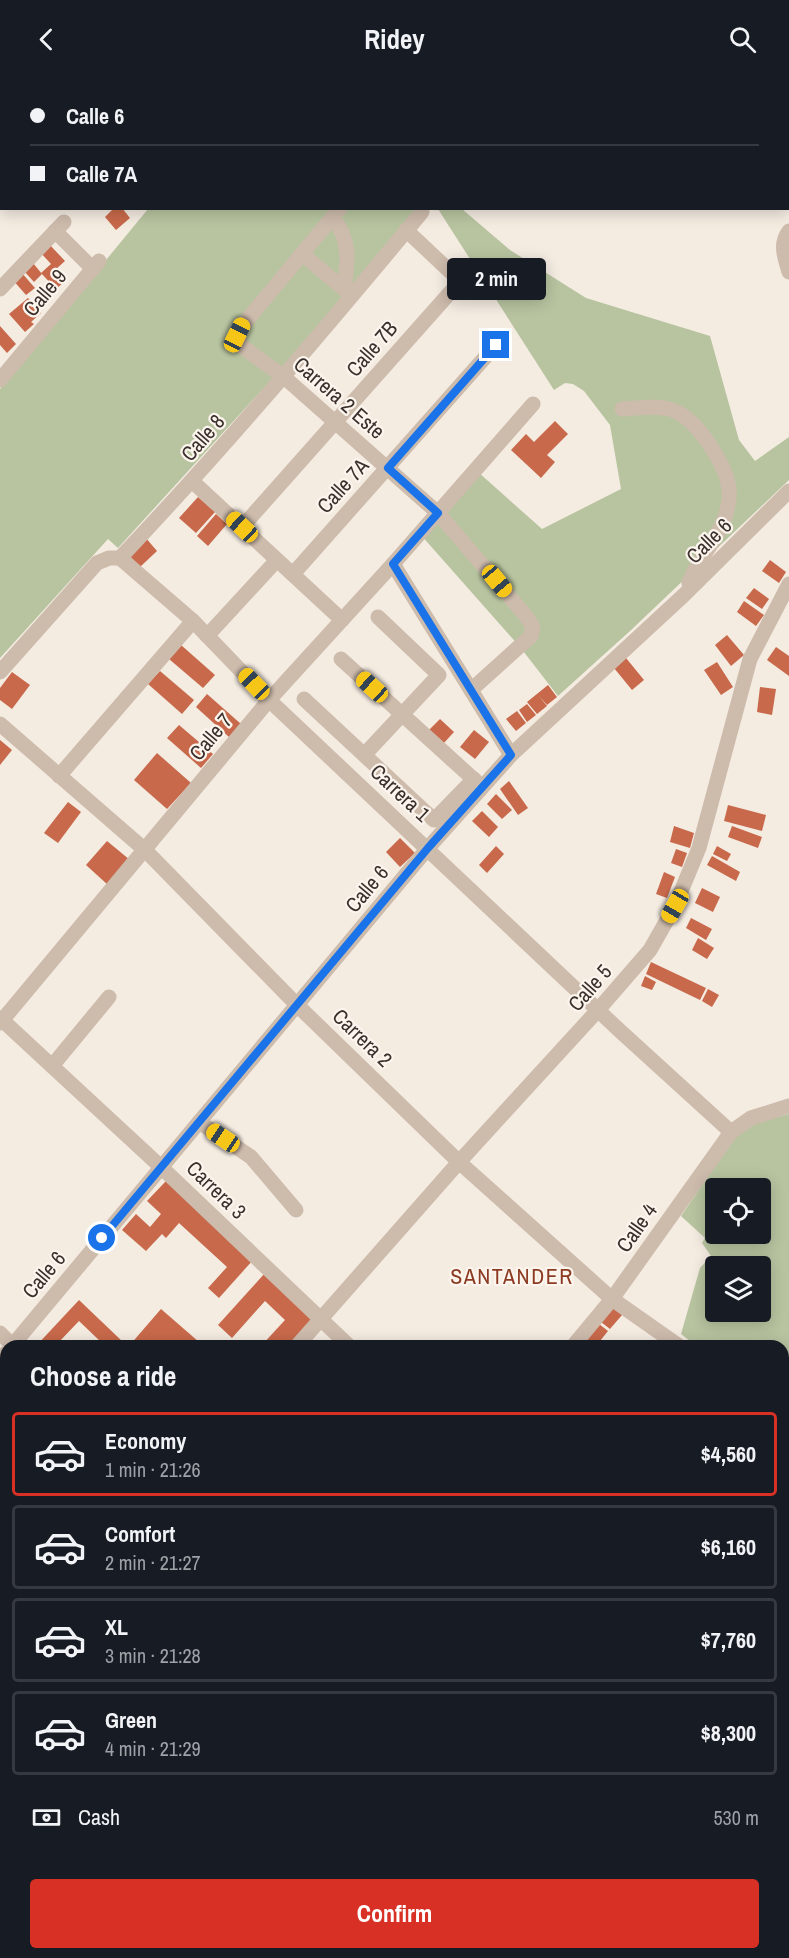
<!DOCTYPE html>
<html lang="en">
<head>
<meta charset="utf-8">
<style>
	:root { --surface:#171b24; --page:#242831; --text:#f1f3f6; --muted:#9ea1a6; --line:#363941; --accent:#d93025 }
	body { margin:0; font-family:"Archivo Narrow",sans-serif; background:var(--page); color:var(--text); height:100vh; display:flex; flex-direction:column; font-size:22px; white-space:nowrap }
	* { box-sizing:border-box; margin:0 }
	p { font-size:20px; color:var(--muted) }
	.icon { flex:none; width:33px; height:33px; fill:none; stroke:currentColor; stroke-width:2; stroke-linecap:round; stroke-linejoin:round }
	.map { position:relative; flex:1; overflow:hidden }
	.panel { position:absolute; left:0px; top:1262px; width:789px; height:620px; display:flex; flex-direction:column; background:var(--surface); border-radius:18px 18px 0 0; box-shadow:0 3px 15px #0003 }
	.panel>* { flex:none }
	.guide { position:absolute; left:0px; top:0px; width:789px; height:132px; box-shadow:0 3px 15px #0003; display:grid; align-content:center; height:132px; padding:0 30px; background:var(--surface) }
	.buttons { position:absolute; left:705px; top:1100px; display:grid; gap:12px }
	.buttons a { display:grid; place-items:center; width:66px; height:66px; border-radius:6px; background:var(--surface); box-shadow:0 3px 15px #0003; font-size:30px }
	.end { position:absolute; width:27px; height:27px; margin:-14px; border:8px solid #1a73e8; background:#fff; box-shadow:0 0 0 3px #fff }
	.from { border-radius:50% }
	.bubble { position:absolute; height:42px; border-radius:6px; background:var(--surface); box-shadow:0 3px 15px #0003; font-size:20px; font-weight:800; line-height:42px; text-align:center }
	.car { position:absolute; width:18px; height:36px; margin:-18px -9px; border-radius:8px; box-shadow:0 0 4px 2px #0007; background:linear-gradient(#f5c518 24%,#345 0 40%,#f5c518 0 76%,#345 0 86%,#f5c518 0) }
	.guide b { display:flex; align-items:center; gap:21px; height:57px; font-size:22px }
	.guide b+b { border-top:2px solid var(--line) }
	.guide i { width:15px; height:15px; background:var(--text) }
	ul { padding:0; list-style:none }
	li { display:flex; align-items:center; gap:18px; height:84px; margin:0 12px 9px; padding:0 18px; border:3px solid var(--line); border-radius:6px }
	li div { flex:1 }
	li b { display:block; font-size:22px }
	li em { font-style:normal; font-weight:800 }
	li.active { border-color:var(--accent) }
	li>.icon { width:54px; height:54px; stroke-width:1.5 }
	h2 { padding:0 30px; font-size:27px; line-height:72px }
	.pay { display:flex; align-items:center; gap:15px; height:66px; padding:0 30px; font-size:22px }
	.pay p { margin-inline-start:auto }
	.button { display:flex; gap:12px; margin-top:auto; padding:12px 30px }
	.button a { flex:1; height:69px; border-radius:6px; background:var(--accent); color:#fff; font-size:24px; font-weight:800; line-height:69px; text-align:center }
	header { display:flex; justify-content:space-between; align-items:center; height:78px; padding:0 30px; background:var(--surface); font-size:27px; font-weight:800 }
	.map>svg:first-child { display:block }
	.green { fill:#b8c4a0; fill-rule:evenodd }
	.building { fill:#c8694b }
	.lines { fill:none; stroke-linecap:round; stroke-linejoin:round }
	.minor { stroke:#cdbbac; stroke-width:15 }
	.route { stroke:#1a73e8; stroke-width:8 }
	.labels { text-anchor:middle; stroke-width:4.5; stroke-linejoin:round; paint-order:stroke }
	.street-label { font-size:21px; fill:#3b302b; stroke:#fbf5ee }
	.neighbourhood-label { font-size:22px; letter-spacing:1.5px; fill:#8c3b22; stroke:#fbf5ee }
</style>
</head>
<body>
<header><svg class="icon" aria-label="back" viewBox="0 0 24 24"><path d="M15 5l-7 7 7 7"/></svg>Ridey<svg class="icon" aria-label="search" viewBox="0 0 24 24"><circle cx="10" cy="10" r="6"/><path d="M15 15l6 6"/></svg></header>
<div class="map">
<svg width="789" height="1880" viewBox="0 0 789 1880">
	<rect width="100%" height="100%" fill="#f4ebe1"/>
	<g class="green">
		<path d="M148 131H427L118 470 108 461 0 580V311Z"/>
		<path d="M438 131H462L510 172 586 220 710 258 739 362 755 383 789 359V402L630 553 558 618 520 569 420 456 478 394 542 451 621 411 610 347 584 313 573 306 565 305 554 312Z"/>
		<path d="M789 1036V1350L783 1344V1268L695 1267 681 1256 700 1190 711 1178 702 1165 705 1160 681 1138 732 1063 750 1046ZM716 1110H760V1155H716ZM716 1188H760V1233H716Z"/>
		<path d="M6 1315V1495L0 1490V1322Z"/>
		<path d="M783 1403 788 1404 789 1414V1626L783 1630Z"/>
	</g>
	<g class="building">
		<path d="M114 130H122L130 140 116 152 105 139Z"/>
		<path d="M49 166 65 183 55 192 65 203 56 211 41 195 51 186 40 174Z"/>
		<path d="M33 185 42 196 34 204 24 193Z"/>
		<path d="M21 194 35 210 26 217 12 201Z"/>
		<path d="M28 220 41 235 31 244 34 246 25 254 9 236Z"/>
		<path d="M0 248 16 266 7 275 0 267Z"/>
		<path d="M555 343 568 356 547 377 555 384 541 400 511 372 526 356 534 364Z"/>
		<path d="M198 419 215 434 196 455 179 440Z"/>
		<path d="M216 436 227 446 208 468 197 458Z"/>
		<path d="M145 459 157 473 140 489 127 475Z"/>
		<path d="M770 482 786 494 779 505 762 493Z"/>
		<path d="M754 510 769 521 762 531 746 520Z"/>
		<path d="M744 523 764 537 756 548 737 534Z"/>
		<path d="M727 557 744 577 731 588 715 567Z"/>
		<path d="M181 567 215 597 203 610 169 581Z"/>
		<path d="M776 569 789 578V598L767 582Z"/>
		<path d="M626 580 644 602 632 612 614 590Z"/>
		<path d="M717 584 733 609 721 617 704 592Z"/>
		<path d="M160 593 194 622 182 636 148 606Z"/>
		<path d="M12 594 30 607 12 631 0 622V610Z"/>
		<path d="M548 607 557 619 547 627 539 618 547 628 537 636 527 624Z"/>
		<path d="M760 609 776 611 772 637 757 634Z"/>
		<path d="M207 616 241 646 229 659 196 629Z"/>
		<path d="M527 626 536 637 527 644 519 632Z"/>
		<path d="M517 633 526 645 516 653 506 641Z"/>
		<path d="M440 641 454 654 443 666 429 652Z"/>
		<path d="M179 647 213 676 201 690 167 660Z"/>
		<path d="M474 652 489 664 475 681 460 669Z"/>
		<path d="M0 662 12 672 0 687Z"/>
		<path d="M157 675 191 705 167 731 134 702Z"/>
		<path d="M509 703 528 730 518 737 500 711Z"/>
		<path d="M496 716 512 732 502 741 487 726Z"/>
		<path d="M68 724 81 734 58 765 44 755Z"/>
		<path d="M728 727 766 737 762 753 724 743Z"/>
		<path d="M482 733 498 749 489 759 472 743Z"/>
		<path d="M674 748 694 755 690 770 670 764Z"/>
		<path d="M732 748 762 759 758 770 728 759Z"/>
		<path d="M400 760 415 775 400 789 386 774Z"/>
		<path d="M107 763 130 782 108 807 86 787Z"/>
		<path d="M496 768 504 776 487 795 479 787Z"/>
		<path d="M717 768 731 776 727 783 713 776Z"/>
		<path d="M676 771 687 775 682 789 671 785Z"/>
		<path d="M712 778 740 794 736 803 707 787Z"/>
		<path d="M664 794 675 799 667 820 656 816Z"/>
		<path d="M702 810 720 819 713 834 695 825Z"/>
		<path d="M691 840 712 851 706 862 686 850Z"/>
		<path d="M698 860 714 870 707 881 692 872Z"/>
		<path d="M651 884 706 910 700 922 646 896Z"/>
		<path d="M645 898 656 904 652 912 641 908Z"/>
		<path d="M708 911 719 917 712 929 702 923Z"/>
		<path d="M166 1103 253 1182 219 1220 208 1210 227 1189 179 1145 166 1160 162 1156 146 1173 122 1152 136 1136 150 1149 161 1136 147 1123Z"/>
		<path d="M265 1195 314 1240 289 1268H261L285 1242 265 1223 232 1260 218 1247Z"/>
		<path d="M79 1222 123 1264 120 1268H100L102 1265 79 1243 58 1265 62 1268H36Z"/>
		<path d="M614 1229 622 1237 610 1251 601 1244Z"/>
		<path d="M161 1231 199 1264 196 1268H129Z"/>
		<path d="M599 1246 608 1253 596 1268H593L586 1262Z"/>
		<path d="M0 1530 6 1536V1562L0 1557Z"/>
		<path d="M0 1559 6 1564V1585L0 1593Z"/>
		<path d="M789 1626V1649L783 1652V1630Z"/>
		<path d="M783 1682 789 1688V1715L786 1718 783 1715Z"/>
		<path d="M789 1739V1758L784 1763 783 1746Z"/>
		<path d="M6 1820V1832L0 1827Z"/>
		<path d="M4 1846 6 1848V1867L0 1862V1850Z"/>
		<path d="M17 1875H46L42 1880H22Z"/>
	</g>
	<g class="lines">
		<g class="minor">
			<path d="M788 66 789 75"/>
			<path d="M340 130 243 247 237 257 240 267 284 299 438 435 526 538 533 549 531 558 471 612"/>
			<path d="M333 140C351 162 348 184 344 211"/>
			<path d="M55 153 93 191"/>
			<path d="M789 153C779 166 785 180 789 194"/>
			<path d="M302 176 350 216"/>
			<path d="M0 211 64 144"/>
			<path d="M0 302 99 183"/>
			<path d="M622 331C639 330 662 326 677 334 699 345 728 389 729 413 730 419 728 429 726 436 719 461 698 480 689 505"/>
			<path d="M192 403 342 542"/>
			<path d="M242 449 455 209 456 199 406 152"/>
			<path d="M120 480 193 543 269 622 619 952 731 1054"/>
			<path d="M120 480C225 369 324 252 422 134"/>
			<path d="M393 486 511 677"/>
			<path d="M293 496 496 267"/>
			<path d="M207 558 277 482"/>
			<path d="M341 581 480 707"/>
			<path d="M0 594 97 485 109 480H120"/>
			<path d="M304 621 434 742 474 701"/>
			<path d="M0 646 145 772 297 927 459 1084 612 1221 679 1268"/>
			<path d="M365 676 439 597 378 539"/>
			<path d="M59 698 193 543"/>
			<path d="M0 940 161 1089 349 1268"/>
			<path d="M0 945 269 622 393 486 533 326"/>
			<path d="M52 988 109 919"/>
			<path d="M199 1044 251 1079 296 1132"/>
			<path d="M0 1255 13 1268"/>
			<path d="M12 1268 428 770 511 677 685 516 789 413"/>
			<path d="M297 1268 459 1084 598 932 650 872 675 828 699 770 750 581 789 506"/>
			<path d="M573 1268 612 1221 731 1054 751 1040 789 1028"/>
			<path d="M0 1282 6 1275"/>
			<path d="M783 1359 789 1365"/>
			<path d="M0 1519 6 1525"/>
			<path d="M0 1607 6 1599"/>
			<path d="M783 1676 789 1681"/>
			<path d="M783 1738 789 1732"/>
			<path d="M0 1796 6 1801"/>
			<path d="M94 1875 100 1880"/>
			<path d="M362 1875 367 1880"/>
			<path d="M671 1875 676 1880"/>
			<path d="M51 1880 55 1875"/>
			<path d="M317 1880 321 1875"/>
			<path d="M652 1880 657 1875"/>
		</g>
	</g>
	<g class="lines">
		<path class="route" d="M102 1160 428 770 511 677 393 486 438 435 388 390 496 267"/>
	</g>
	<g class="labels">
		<g class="street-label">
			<text transform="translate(45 215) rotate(-50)" y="7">Calle 9</text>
			<text transform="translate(372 271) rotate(-49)" y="7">Calle 7B</text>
			<text transform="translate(339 320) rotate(41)" y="7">Carrera 2 Este</text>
			<text transform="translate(203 360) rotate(-49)" y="7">Calle 8</text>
			<text transform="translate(343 408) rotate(-48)" y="7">Calle 7A</text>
			<text transform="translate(709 463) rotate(-45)" y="7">Calle 6</text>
			<text transform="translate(211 659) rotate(-50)" y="7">Calle 7</text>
			<text transform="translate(400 715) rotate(43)" y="7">Carrera 1</text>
			<text transform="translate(367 811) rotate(-50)" y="7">Calle 6</text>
			<text transform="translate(590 910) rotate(-49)" y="7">Calle 5</text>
			<text transform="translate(362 960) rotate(44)" y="7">Carrera 2</text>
			<text transform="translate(216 1112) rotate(44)" y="7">Carrera 3</text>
			<text transform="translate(637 1150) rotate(-55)" y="7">Calle 4</text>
			<text transform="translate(44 1197) rotate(-50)" y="7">Calle 6</text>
		</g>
		<g class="neighbourhood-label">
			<text x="512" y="1206">SANTANDER</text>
		</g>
	</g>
</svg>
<div class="buttons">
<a><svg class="icon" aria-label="locate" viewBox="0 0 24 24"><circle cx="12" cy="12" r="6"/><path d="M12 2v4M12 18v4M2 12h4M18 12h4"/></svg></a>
<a><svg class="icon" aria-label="layers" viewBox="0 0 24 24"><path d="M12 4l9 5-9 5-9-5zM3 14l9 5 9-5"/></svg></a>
</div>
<i class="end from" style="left:102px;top:1160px"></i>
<i class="end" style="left:496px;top:267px"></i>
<div class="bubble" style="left:447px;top:180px;width:99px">2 min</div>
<i class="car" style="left:237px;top:257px;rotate:26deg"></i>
<i class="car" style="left:242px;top:449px;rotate:313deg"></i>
<i class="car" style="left:497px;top:503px;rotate:140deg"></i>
<i class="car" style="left:254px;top:606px;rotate:316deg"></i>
<i class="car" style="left:372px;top:609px;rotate:312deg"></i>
<i class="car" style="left:675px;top:828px;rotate:210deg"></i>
<i class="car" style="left:223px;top:1060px;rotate:304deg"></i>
<div class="guide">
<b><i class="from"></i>Calle 6</b>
<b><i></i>Calle 7A</b>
</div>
<section class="panel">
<h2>Choose a ride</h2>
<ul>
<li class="active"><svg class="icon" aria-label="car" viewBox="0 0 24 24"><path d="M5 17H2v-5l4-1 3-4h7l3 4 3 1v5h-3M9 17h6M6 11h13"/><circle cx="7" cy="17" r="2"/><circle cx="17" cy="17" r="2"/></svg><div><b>Economy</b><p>1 min · 21:26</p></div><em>$4,560</em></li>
<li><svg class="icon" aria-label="car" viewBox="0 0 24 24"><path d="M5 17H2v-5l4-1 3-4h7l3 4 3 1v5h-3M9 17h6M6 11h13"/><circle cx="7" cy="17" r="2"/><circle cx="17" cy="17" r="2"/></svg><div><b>Comfort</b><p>2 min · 21:27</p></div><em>$6,160</em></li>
<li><svg class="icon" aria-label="car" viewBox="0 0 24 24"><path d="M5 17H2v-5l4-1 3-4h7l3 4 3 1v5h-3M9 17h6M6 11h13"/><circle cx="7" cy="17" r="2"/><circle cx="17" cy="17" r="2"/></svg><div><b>XL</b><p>3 min · 21:28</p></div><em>$7,760</em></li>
<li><svg class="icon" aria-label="car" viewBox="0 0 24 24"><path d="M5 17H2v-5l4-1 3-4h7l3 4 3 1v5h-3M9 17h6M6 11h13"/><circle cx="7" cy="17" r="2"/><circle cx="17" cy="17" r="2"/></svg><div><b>Green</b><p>4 min · 21:29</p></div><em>$8,300</em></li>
</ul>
<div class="pay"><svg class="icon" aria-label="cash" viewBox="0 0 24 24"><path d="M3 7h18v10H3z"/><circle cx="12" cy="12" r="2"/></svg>Cash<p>530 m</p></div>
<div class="button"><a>Confirm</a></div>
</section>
</div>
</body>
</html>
